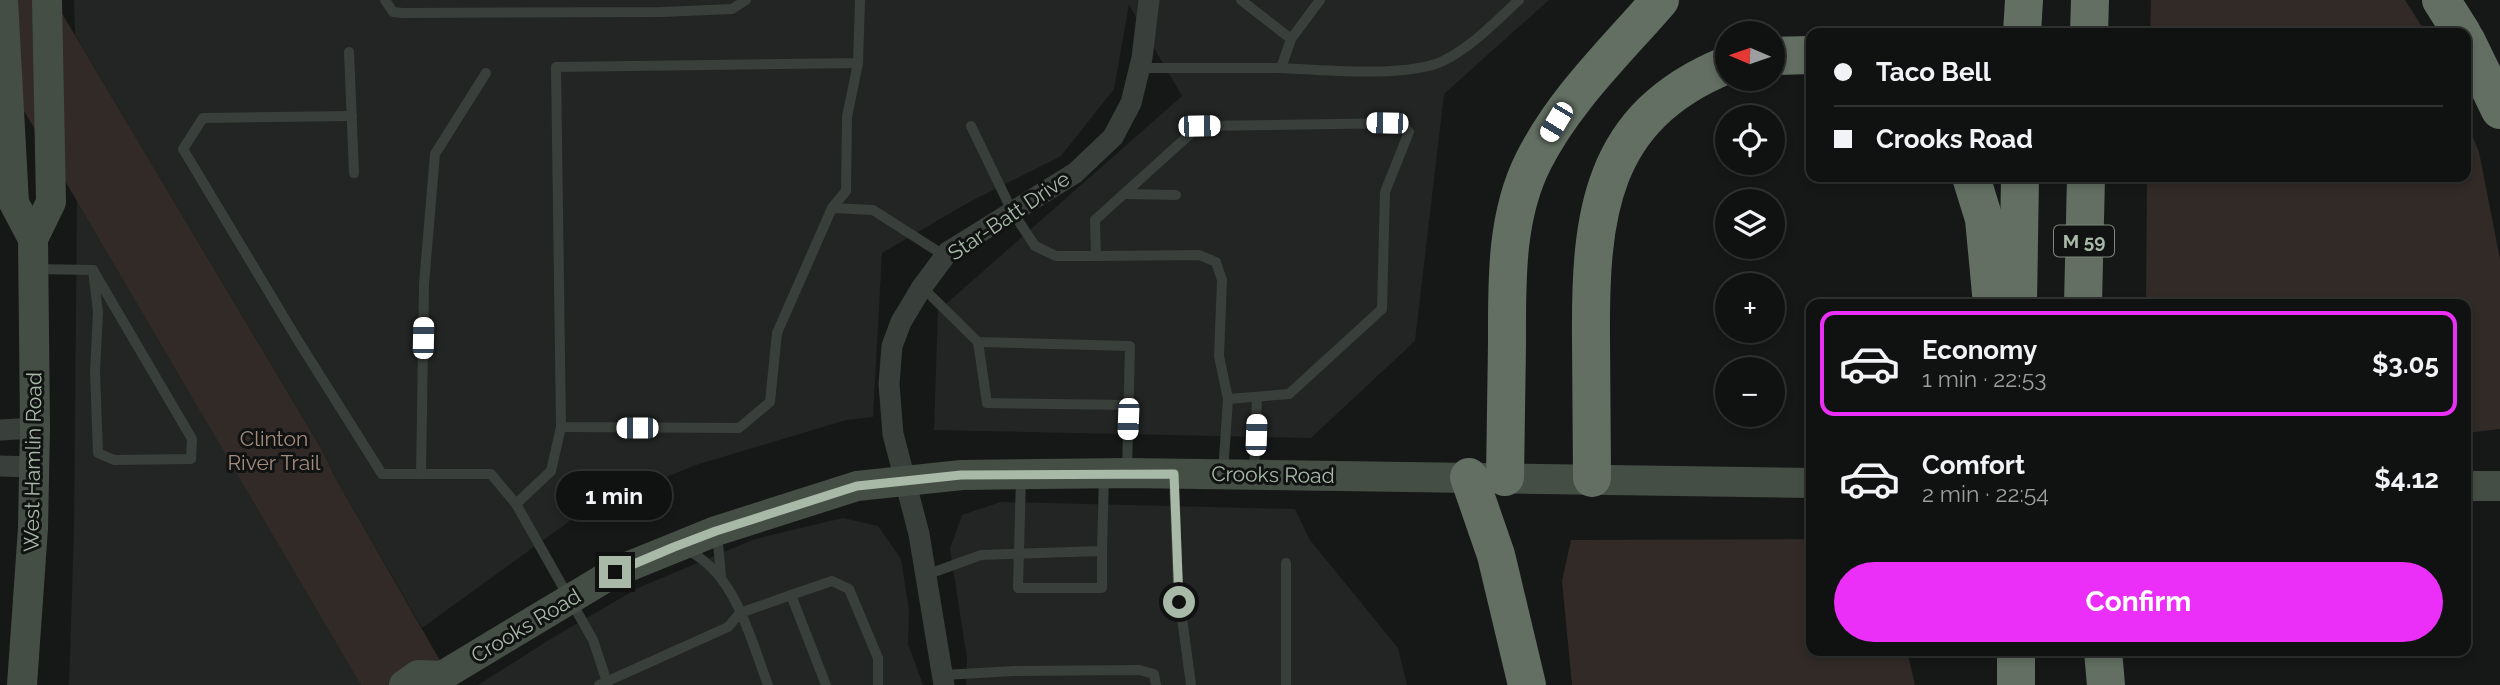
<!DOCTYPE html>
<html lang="en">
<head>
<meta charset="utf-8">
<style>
	:root { --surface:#101211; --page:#1e201f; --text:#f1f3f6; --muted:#9c9e9f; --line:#303231; --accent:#ec2ff8 }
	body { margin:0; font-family:Raleway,sans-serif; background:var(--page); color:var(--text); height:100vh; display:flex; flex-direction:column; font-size:26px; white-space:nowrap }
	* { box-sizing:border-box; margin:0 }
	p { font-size:23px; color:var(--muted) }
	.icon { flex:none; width:38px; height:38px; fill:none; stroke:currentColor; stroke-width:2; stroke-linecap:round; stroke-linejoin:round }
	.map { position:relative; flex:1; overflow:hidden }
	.panel { position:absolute; left:1806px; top:299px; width:665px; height:357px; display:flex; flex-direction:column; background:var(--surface); border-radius:14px; box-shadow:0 4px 10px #0003,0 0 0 2px var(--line) }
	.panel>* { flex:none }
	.hud { position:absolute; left:1806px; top:28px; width:665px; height:154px; border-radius:14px; box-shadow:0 4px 10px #0003,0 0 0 2px var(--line); display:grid; align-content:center; height:154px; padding:0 28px; background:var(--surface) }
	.needle { width:46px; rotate:272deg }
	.tools { position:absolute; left:1715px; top:21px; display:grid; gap:14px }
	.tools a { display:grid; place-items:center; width:70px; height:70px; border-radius:50%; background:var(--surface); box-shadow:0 4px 10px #0003,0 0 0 2px var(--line); font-size:35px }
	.end { position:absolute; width:32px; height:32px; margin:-16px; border:9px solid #a8b9a8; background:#111; box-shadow:0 0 0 4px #111 }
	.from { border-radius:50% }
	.bubble { position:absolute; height:49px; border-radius:24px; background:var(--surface); box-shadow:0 4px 10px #0003,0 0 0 2px var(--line); font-size:23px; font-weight:700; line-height:49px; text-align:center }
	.car { position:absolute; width:21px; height:42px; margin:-21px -10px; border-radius:9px; box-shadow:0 0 5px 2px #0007; background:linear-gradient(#fff 24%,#345 0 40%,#fff 0 76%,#345 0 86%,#fff 0) }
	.hud b { display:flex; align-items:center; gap:24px; height:66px; font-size:26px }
	.hud b+b { border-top:2px solid var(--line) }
	.hud i { width:18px; height:18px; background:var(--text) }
	ul { padding:12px 0 0; list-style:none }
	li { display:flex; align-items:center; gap:21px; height:105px; margin:0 14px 10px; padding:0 14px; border:4px solid transparent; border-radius:14px }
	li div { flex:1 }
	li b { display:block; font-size:26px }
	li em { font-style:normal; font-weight:700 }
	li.on { border-color:var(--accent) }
	li>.icon { width:63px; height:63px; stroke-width:1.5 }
	.button { display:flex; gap:14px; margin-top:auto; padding:14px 28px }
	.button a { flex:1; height:80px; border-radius:42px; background:var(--accent); color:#fff; font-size:28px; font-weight:700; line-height:80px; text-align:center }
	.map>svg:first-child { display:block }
	.built { fill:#222523 }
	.green { fill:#312a26 }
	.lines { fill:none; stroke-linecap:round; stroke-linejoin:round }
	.service { stroke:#393f3a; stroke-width:10 }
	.minor { stroke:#393f3a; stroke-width:21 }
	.secondary { stroke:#454e45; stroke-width:30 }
	.motorway { stroke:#636f63; stroke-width:38 }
	.route { stroke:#a8b9a8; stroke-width:9 }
	.labels { text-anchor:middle; stroke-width:6; stroke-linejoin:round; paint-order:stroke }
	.shield { fill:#111312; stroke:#7b877b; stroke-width:2 }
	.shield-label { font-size:19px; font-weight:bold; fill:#a8b9a8 }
	.street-label { font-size:21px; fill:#a8b9a8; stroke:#111312 }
	.park-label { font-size:21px; fill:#a48b7e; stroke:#111312 }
</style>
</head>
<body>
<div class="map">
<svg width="2500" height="685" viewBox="0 0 2500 685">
	<rect width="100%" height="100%" fill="#161817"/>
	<g class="built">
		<path d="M74 0H1549L1444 94 1415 341 1311 438 934 430 938 311 1182 96 1129 5 1114 89 1061 156 971 201 882 253 873 417 846 420 696 465 585 510 422 628 336 479 322 450 75 35Z"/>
		<path d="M77 200 362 684 360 685H69L74 530Z"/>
		<path d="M1001 502 1295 509 1310 540 1398 648 1407 685H966L967 658 950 549 962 515Z"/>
		<path d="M843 518 878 526 901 559 909 610 908 644 923 685H478L557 635 640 587 755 539Z"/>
	</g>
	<g class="green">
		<path d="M0 0H54L322 450 336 479 454 685H361L0 70Z"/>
		<path d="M2151 0H2405L2426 33H2150Z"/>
		<path d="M2466 121 2479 152 2500 259V429L2466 433V304H2146L2147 177H2466Z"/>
		<path d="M1811 539V651H1907L1915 685H1572L1562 581 1571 540Z"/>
	</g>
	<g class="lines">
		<g class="service">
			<path d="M385 0 393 12 403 13 662 12 732 9 746 0"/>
			<path d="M860 0 858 63 556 67 561 427 739 428 770 402 777 333 832 208 873 210 945 256"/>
			<path d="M1241 0 1291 39"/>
			<path d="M349 52 354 173"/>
			<path d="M1140 68H1281L1291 39 1320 0"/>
			<path d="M1281 68C1322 70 1408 78 1443 61 1473 46 1495 22 1519 0"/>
			<path d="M352 116 203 118 183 149 297 339 382 474H491L516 504"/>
			<path d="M971 126 1012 211 1035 246 1056 256H1096L1095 220 1199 126 1401 123 1409 132 1385 192 1382 309 1289 394 1228 399 1223 473"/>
			<path d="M1124 194 1176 195"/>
			<path d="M832 208 846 191 847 117 858 63"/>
			<path d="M1096 256 1199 255 1216 262 1222 280 1219 356 1228 399"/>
			<path d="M36 269 93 270"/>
			<path d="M93 270 192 439 191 459 114 460 98 453 95 372 98 312Z"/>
			<path d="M922 287 978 342 1130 346 1127 471"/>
			<path d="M978 342 987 403 1129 405"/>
			<path d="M561 427 551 471 516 504 593 640 608 685"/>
			<path d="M421 474 424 284 435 154 486 73"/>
			<path d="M1254 474 1257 397"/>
			<path d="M1021 477 1018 588H1102V551"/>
			<path d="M1174 477 1178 588 1191 685"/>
			<path d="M717 533 721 576"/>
			<path d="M684 549C735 570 750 638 768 685"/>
			<path d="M1286 563V685"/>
			<path d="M926 575 981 555 1102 551 1104 475"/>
			<path d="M791 595 832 581 849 589 878 658V685"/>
			<path d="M943 675 1014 671 1139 670 1154 674 1156 685"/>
			<path d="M599 685 728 627 740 613 791 595 826 685"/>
		</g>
		<g class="minor">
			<path d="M0 430 35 428"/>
			<path d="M0 466 34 467"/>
			<path d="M944 685 919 534 893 434 889 384 892 346 901 322 922 287 948 252 1075 173 1113 137 1131 103 1142 58 1149 0"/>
		</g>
		<g class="secondary">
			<path d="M3 0 14 203 33 239 35 428 33 528 22 685"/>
			<path d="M33 239 51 202 47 0"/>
			<path d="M2466 486H2500"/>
			<path d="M404 685 418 675 442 676 615 572 716 531 857 486 962 475 1127 473 1811 483"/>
		</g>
		<g class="motorway">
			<path d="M2441 0 2462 33"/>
			<path d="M2022 33 2024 0"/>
			<path d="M2089 33 2090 0"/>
			<path d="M2466 40 2500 110"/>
			<path d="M1773 56 1811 55"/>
			<path d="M1971 177 1984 219 1992 304"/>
			<path d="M2018 304 2020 177"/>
			<path d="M2083 304 2086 177"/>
			<path d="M1469 477 1496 555 1527 685"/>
			<path d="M1505 477C1506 433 1506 389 1507 344 1507 284 1505 218 1533 162 1564 100 1615 52 1660 0"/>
			<path d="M1592 478C1592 432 1591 386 1591 339 1590 217 1599 117 1727 65"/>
			<path d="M2016 651V685"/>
			<path d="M2103 651 2106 685"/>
		</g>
	</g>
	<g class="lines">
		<path class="route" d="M615 572 674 547 716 531 857 486 961 475 1174 474 1179 602"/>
	</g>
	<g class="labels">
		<rect class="shield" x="2054" y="225.5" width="60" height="31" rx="5"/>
		<g class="shield-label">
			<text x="2084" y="248">M 59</text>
		</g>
		<g class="street-label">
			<text transform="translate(1009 216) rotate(-34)" y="7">Star-Batt Drive</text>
			<text transform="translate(33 462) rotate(-89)" y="7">West Hamlin Road</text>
			<text transform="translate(1273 475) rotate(1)" y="7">Crooks Road</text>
			<text transform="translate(526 626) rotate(-31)" y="7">Crooks Road</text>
		</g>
		<g class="park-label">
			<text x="274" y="446">Clinton<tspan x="274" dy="24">River Trail</tspan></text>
		</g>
	</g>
</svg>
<div class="tools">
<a><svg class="needle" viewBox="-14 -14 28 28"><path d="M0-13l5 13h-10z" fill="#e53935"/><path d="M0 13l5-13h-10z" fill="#9c9e9f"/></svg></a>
<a><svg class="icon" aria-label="locate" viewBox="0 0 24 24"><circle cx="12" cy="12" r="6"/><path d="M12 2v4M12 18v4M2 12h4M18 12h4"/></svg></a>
<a><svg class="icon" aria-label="layers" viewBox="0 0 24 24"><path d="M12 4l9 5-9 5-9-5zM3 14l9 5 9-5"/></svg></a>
<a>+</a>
<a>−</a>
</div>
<i class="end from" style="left:1179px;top:602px"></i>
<i class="end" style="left:615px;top:572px"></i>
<div class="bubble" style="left:556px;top:471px;width:116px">1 min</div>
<i class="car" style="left:1556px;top:122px;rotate:211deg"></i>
<i class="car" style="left:1387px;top:123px;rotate:271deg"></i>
<i class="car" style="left:1199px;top:126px;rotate:89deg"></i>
<i class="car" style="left:423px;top:338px;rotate:1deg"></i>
<i class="car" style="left:1128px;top:419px;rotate:182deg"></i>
<i class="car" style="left:637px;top:428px;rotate:270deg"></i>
<i class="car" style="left:1256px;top:435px;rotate:2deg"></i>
<div class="hud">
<b><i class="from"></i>Taco Bell</b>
<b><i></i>Crooks Road</b>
</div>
<section class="panel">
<ul>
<li class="on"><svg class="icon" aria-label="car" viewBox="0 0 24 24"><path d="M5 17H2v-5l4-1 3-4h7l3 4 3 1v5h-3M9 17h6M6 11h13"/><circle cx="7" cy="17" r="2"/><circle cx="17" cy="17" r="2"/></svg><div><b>Economy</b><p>1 min · 22:53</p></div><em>$3.05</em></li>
<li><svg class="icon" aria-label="car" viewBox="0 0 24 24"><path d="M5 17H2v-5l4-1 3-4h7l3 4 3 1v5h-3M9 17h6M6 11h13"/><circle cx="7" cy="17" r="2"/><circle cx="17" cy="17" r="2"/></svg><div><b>Comfort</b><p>2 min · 22:54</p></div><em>$4.12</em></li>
</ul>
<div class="button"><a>Confirm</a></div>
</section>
</div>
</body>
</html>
